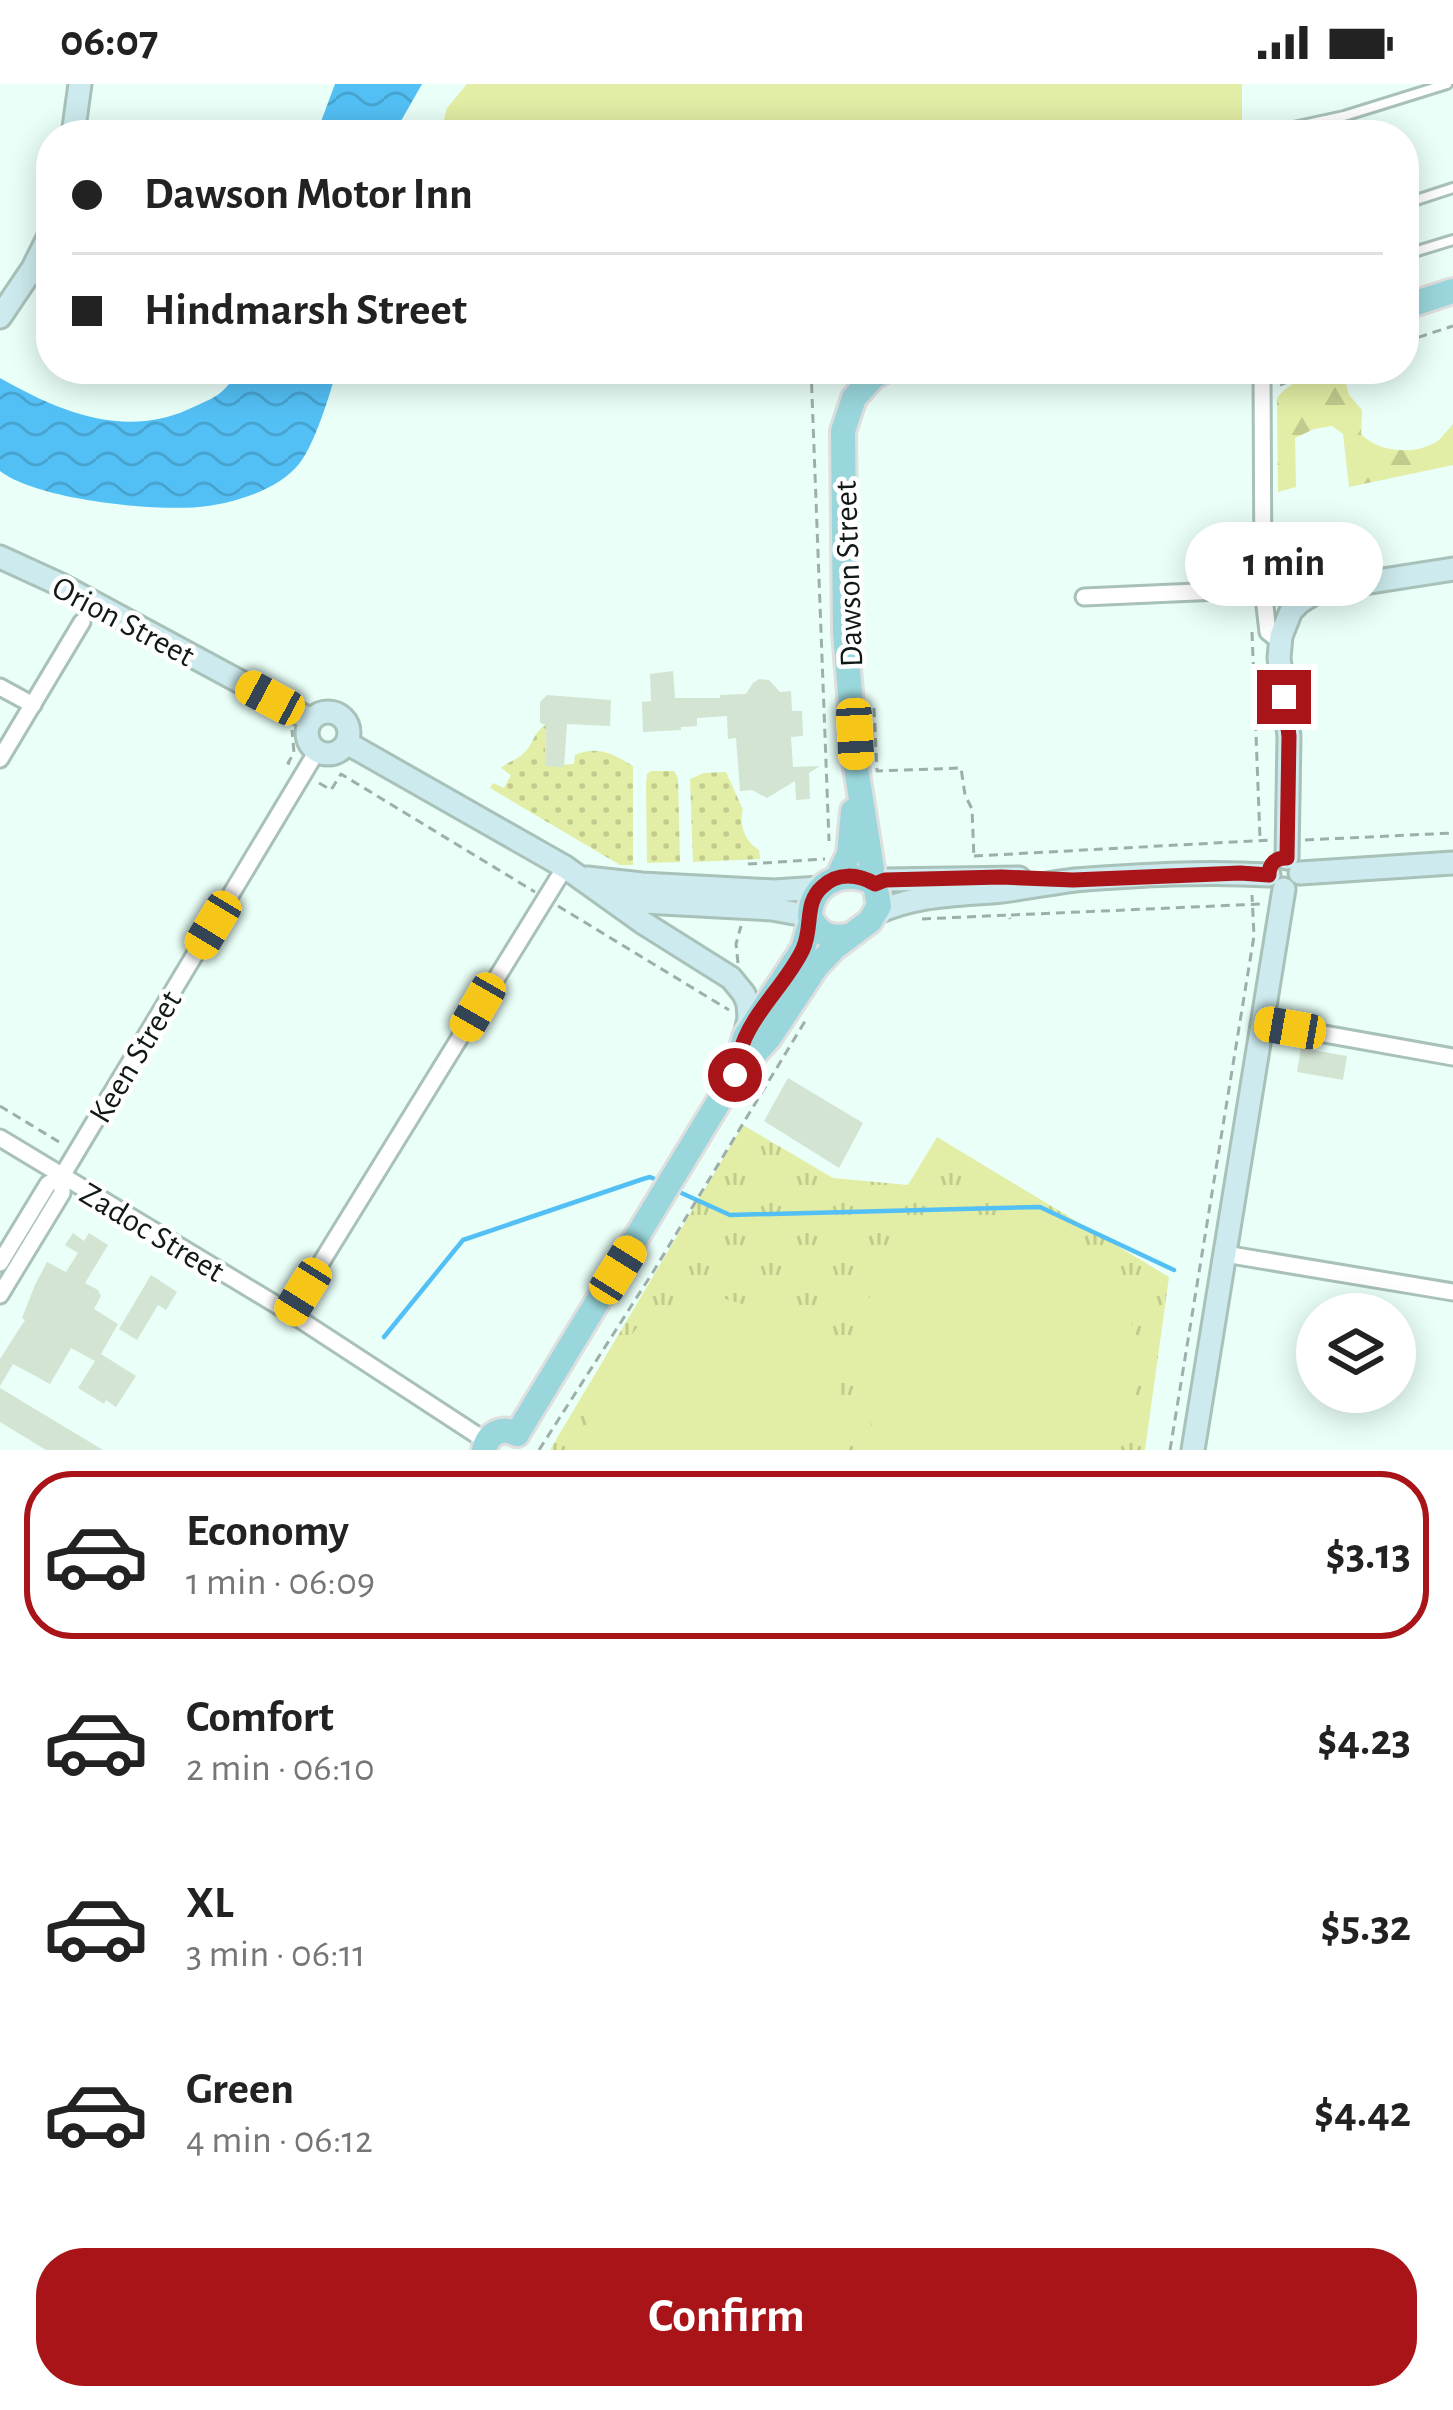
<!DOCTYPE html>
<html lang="en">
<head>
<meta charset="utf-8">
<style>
	:root { --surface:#fff; --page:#f2f2f2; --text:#222; --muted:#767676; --line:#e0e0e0; --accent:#a91419 }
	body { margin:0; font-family:"Alegreya Sans",sans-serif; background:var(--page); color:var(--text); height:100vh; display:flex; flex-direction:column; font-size:45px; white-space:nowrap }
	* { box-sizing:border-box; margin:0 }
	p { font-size:39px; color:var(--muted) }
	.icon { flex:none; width:66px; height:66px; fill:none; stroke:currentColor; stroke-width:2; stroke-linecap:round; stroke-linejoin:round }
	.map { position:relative; height:1366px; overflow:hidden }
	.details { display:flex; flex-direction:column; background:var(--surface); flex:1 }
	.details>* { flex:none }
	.guide { position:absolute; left:36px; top:36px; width:1383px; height:264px; border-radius:48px; box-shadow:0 6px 30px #0003; display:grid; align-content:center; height:264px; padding:0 36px; background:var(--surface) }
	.controls { position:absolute; left:1296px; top:1209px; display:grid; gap:24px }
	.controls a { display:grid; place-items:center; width:120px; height:120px; border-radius:50%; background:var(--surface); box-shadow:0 6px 30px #0003; font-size:60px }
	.end { position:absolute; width:54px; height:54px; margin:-27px; border:15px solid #a91419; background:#fff; box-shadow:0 0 0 6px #fff }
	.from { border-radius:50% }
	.bubble { position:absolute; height:84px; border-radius:42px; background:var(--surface); box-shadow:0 6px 30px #0003; font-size:39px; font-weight:700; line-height:84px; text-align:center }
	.car { position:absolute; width:36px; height:72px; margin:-36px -18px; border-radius:15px; box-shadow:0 0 9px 3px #0007; background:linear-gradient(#f5c518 24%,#345 0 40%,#f5c518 0 76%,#345 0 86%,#f5c518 0) }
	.guide b { display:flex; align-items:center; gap:42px; height:114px; font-size:45px }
	.guide b+b { border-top:3px solid var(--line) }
	.guide i { width:30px; height:30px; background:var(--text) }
	ul { padding:21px 0 0; list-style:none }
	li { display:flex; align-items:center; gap:36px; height:168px; margin:0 24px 18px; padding:0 12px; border:6px solid transparent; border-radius:48px }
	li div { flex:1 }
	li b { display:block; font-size:45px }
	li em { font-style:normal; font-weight:700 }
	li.selected { border-color:var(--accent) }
	li>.icon { width:108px; height:108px; stroke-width:1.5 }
	.button { display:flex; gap:24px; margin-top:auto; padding:24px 36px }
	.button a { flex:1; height:138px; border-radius:48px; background:var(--accent); color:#fff; font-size:48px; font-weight:700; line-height:138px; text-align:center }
	.status { display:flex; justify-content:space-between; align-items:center; height:84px; padding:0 60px; background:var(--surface); direction:ltr }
	.status svg { height:33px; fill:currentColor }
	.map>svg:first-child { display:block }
	.grass { fill:url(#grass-dots) }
	.forest { fill:url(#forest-firs) }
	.park { fill:url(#park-tufts) }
	.garden { fill:#e2eda5 }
	.water { fill:url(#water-waves) }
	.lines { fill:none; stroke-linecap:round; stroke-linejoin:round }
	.stream { stroke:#53c0f5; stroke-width:4.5 }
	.building { fill:#d3e4d3 }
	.lane-casing { stroke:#a8c1b9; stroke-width:14 }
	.street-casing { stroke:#a8c1b9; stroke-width:21 }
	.secondary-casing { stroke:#a8c1b9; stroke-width:27 }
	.primary-casing { stroke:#dedfde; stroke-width:30 }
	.path { stroke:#9eafaa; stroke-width:3; stroke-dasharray:9 6; stroke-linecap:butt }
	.lane { stroke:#fff; stroke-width:8 }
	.street { stroke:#fff; stroke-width:15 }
	.secondary { stroke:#cdebee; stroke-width:21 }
	.primary { stroke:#9ad7dc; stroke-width:24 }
	.route { stroke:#a91419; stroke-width:15 }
	.labels { text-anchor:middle; stroke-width:9; stroke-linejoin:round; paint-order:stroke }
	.street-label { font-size:33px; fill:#101916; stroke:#fff }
</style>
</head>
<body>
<div class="status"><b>06:07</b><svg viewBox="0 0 49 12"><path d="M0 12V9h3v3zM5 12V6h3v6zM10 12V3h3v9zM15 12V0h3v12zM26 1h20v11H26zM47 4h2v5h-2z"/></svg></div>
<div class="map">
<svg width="1453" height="1366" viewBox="0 0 1453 1366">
	<defs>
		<pattern id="grass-dots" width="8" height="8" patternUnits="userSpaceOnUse" patternTransform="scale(3)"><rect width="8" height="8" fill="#e2eda5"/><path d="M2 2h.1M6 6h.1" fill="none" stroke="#c1cb8d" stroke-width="1.8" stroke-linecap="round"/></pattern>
		<pattern id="forest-firs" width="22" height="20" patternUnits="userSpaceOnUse" patternTransform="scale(3)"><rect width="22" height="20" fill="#e2eda5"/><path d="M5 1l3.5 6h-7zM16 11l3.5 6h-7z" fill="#c1cb8d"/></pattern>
		<pattern id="park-tufts" width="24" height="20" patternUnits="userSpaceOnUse" patternTransform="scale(3)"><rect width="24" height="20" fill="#e2eda5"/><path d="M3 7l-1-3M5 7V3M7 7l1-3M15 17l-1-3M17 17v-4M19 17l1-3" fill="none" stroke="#c1cb8d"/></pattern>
		<pattern id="water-waves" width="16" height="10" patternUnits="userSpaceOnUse" patternTransform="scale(3)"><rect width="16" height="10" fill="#53c0f5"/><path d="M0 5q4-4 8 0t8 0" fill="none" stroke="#47a4d1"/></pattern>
	</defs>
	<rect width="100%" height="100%" fill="#e9fff8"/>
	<g class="grass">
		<path d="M546 641 545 682 574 680 575 671C598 661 613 670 633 682V781H620L490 704 493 699 504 704 511 691 501 684C507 678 517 676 524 669 534 660 533 648 546 641Z"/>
		<path d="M651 687H674L678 694 680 778 647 779 646 700 647 690Z"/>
		<path d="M726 688 743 726C738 740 746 759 759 766L760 775 693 778 690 695 704 689Z"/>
	</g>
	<path class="forest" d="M1328 288 1346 300 1349 311 1362 326 1361 350C1379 369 1417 372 1439 356 1444 351 1448 345 1453 340V381L1349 403 1343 350 1332 342 1314 345 1295 354 1296 403 1278 408 1277 314C1290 297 1308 293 1328 288Z"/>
	<path class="park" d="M743 1041 833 1094 908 1101 937 1053 1169 1193 1145 1366H550Z"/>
	<g class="garden">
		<path d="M467 0H1242V51H440L447 24Z"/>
		<path d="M1004 1134 1049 1144 1088 1167 1118 1202 1138 1257 1133 1316 1106 1366H888L861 1323 854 1264 871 1209 907 1165 959 1139Z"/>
		<path d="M725 1215 767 1227 800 1247 831 1283 847 1335 846 1366H591L587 1335 604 1284 637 1244 680 1224Z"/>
	</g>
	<g class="water">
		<path d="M335 0H422L393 51H316Z"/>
		<path d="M239 285H337C330 310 315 360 299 380 279 405 239 417 208 422 161 429 37 416 0 387V294C58 327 124 355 189 325 217 312 223 312 239 285Z"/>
	</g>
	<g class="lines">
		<g class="stream">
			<path d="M677 1107 730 1131 1040 1123 1174 1186"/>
			<path d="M384 1253 463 1156 643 1095 650 1093 662 1098"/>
		</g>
	</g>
	<g class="building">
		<path d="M673 587 675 614H720V611L746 610 753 599 759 595 769 596 780 608 791 607 792 627H802L803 652 791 653 793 683 820 682 809 689 810 715 796 716 795 697 767 714 752 706 740 707 736 654 728 655 727 632 697 634V642L681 643V646L643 648 642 618 651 617 650 590Z"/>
		<path d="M547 611 611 616 610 642 567 640 564 683 545 682 546 641 540 639V618Z"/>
		<path d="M1301 964 1347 972 1343 996 1297 988Z"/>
		<path d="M788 994 863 1039 839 1084 764 1037Z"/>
		<path d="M73 1149 84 1157 89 1149 108 1161 85 1199 98 1206 101 1212 94 1225 118 1240 101 1270 136 1292 116 1323 106 1316 104 1320 78 1304 95 1277 71 1264 50 1300 13 1280 0 1302V1275L25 1236 22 1234 35 1201 47 1178 66 1188 78 1169 65 1161Z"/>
		<path d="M151 1191 177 1208 166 1226 158 1221 137 1256 119 1245Z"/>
		<path d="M0 1304 103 1366H46L0 1338Z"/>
	</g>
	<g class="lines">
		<g class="lane-casing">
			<g id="lane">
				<path d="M1261 50 1344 32 1447 0"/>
				<path d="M1404 120 1453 104"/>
				<path d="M1404 171 1453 156"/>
			</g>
		</g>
		<g class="street-casing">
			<g id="street">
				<path d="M1262 285 1263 505 1268 548 1273 552H1281"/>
				<path d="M1084 513 1263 505"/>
				<path d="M0 603 33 621"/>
				<path d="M0 675 82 538"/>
				<path d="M1263 939 1453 973"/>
				<path d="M0 1054 290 1229 486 1357"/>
				<path d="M1225 1170 1453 1208"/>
				<path d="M0 1179 48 1100 62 1092 317 667"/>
				<path d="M0 1211 62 1109V1092"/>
				<path d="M290 1229 565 783"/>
			</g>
		</g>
		<g class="secondary-casing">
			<g id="secondary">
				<path d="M73 51 80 0"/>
				<path d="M0 233 33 184 51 148"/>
				<path d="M0 473 59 500 311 636"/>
				<circle cx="328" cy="649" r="21"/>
				<path d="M347 659 565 783 642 838 731 894 744 910 748 920 749 934 745 952"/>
				<path d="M1287 774 1289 652 1279 574 1281 552 1291 527 1300 518 1319 506 1453 485"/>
				<path d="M1300 789 1453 779"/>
				<path d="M587 794 642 800 774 807 820 804"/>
				<path d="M875 800 885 796 1019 794"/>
				<path d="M613 812 644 818 772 825 810 832"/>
				<path d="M876 829C917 810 958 811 1002 807 1027 804 1051 799 1075 796 1139 791 1205 787 1269 791"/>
				<path d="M1193 1366 1284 805"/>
			</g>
		</g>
		<g class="primary-casing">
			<g id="primary">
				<path d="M1404 223 1453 207"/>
				<path d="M838 793 849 770 853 727"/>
				<path d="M869 796 872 785 856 683 845 548 843 347 854 314 873 293 886 285"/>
				<path d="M737 983 745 953 803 865 811 837"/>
				<path d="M517 1350 735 991 769 954 816 883 834 864 870 837 879 822 875 800C847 783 811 797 810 832 818 851 832 856 851 851"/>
				<path d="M484 1366C488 1349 502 1342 517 1350"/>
			</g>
		</g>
		<g class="path">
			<path d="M1404 258 1453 242"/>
			<path d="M811 285 829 757"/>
			<path d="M1280 301 1319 285"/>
			<path d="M1252 548 1260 754"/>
			<path d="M874 624 877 687 961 684 965 711 972 725 974 775"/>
			<path d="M290 680 288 679 294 669 292 646"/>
			<path d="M319 699 331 706 341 690 535 808"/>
			<path d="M1305 756 1453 749"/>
			<path d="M974 772 1271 756"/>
			<path d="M748 780 825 775"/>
			<path d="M558 822 729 926"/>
			<path d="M1011 831 1261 820"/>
			<path d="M922 835 1009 831 1010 835"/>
			<path d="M738 879 736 860 741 842"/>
			<path d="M0 1022 64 1061"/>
			<path d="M539 1366 653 1188 807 934"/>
			<path d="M1170 1366 1254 852 1252 811"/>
		</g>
		<use href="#lane" class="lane"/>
		<use href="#street" class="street"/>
		<use href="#secondary" class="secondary"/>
		<use href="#primary" class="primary"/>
	</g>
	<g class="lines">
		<path class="route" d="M735 991C738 979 740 965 745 954 759 922 788 897 803 865 813 843 804 819 822 803 837 788 858 790 875 800L885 796 1001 793 1073 796 1240 789 1269 791C1269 780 1276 773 1287 774L1289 652 1284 613"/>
	</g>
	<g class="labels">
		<g class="street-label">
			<text transform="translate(847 490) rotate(-92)" y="12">Dawson Street</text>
			<text transform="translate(124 536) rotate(28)" y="12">Orion Street</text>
			<text transform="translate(134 972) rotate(-59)" y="12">Keen Street</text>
			<text transform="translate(153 1147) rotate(31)" y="12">Zadoc Street</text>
		</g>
	</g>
</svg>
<div class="controls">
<a><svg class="icon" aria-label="layers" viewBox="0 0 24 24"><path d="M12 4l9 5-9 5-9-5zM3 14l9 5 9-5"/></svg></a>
</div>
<i class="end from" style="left:735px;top:991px"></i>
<i class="end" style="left:1284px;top:613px"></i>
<div class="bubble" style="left:1185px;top:438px;width:198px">1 min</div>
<i class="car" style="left:270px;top:614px;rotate:298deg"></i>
<i class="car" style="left:855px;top:650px;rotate:177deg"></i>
<i class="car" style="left:213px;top:841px;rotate:211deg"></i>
<i class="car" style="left:478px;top:923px;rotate:210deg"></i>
<i class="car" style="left:1290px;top:944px;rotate:280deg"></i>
<i class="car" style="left:618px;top:1186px;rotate:32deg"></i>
<i class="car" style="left:303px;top:1208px;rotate:212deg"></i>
<div class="guide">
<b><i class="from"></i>Dawson Motor Inn</b>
<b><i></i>Hindmarsh Street</b>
</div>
</div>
<section class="details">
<ul>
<li class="selected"><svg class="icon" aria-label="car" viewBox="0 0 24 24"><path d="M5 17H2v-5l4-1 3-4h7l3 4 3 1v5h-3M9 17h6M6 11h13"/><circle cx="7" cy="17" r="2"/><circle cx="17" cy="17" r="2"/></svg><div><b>Economy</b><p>1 min · 06:09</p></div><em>$3.13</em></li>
<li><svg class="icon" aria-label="car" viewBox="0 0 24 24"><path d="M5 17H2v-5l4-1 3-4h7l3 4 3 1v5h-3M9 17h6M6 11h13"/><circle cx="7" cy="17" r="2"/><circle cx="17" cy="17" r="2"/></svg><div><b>Comfort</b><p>2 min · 06:10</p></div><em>$4.23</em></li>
<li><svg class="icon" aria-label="car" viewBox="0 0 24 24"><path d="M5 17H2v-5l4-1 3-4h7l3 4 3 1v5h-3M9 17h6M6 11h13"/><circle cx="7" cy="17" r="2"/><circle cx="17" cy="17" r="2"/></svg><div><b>XL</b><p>3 min · 06:11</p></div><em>$5.32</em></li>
<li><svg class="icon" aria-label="car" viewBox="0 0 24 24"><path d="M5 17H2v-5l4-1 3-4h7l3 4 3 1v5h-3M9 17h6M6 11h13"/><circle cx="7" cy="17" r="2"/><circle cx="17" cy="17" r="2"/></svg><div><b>Green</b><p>4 min · 06:12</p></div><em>$4.42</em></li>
</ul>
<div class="button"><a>Confirm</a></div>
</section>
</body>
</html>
